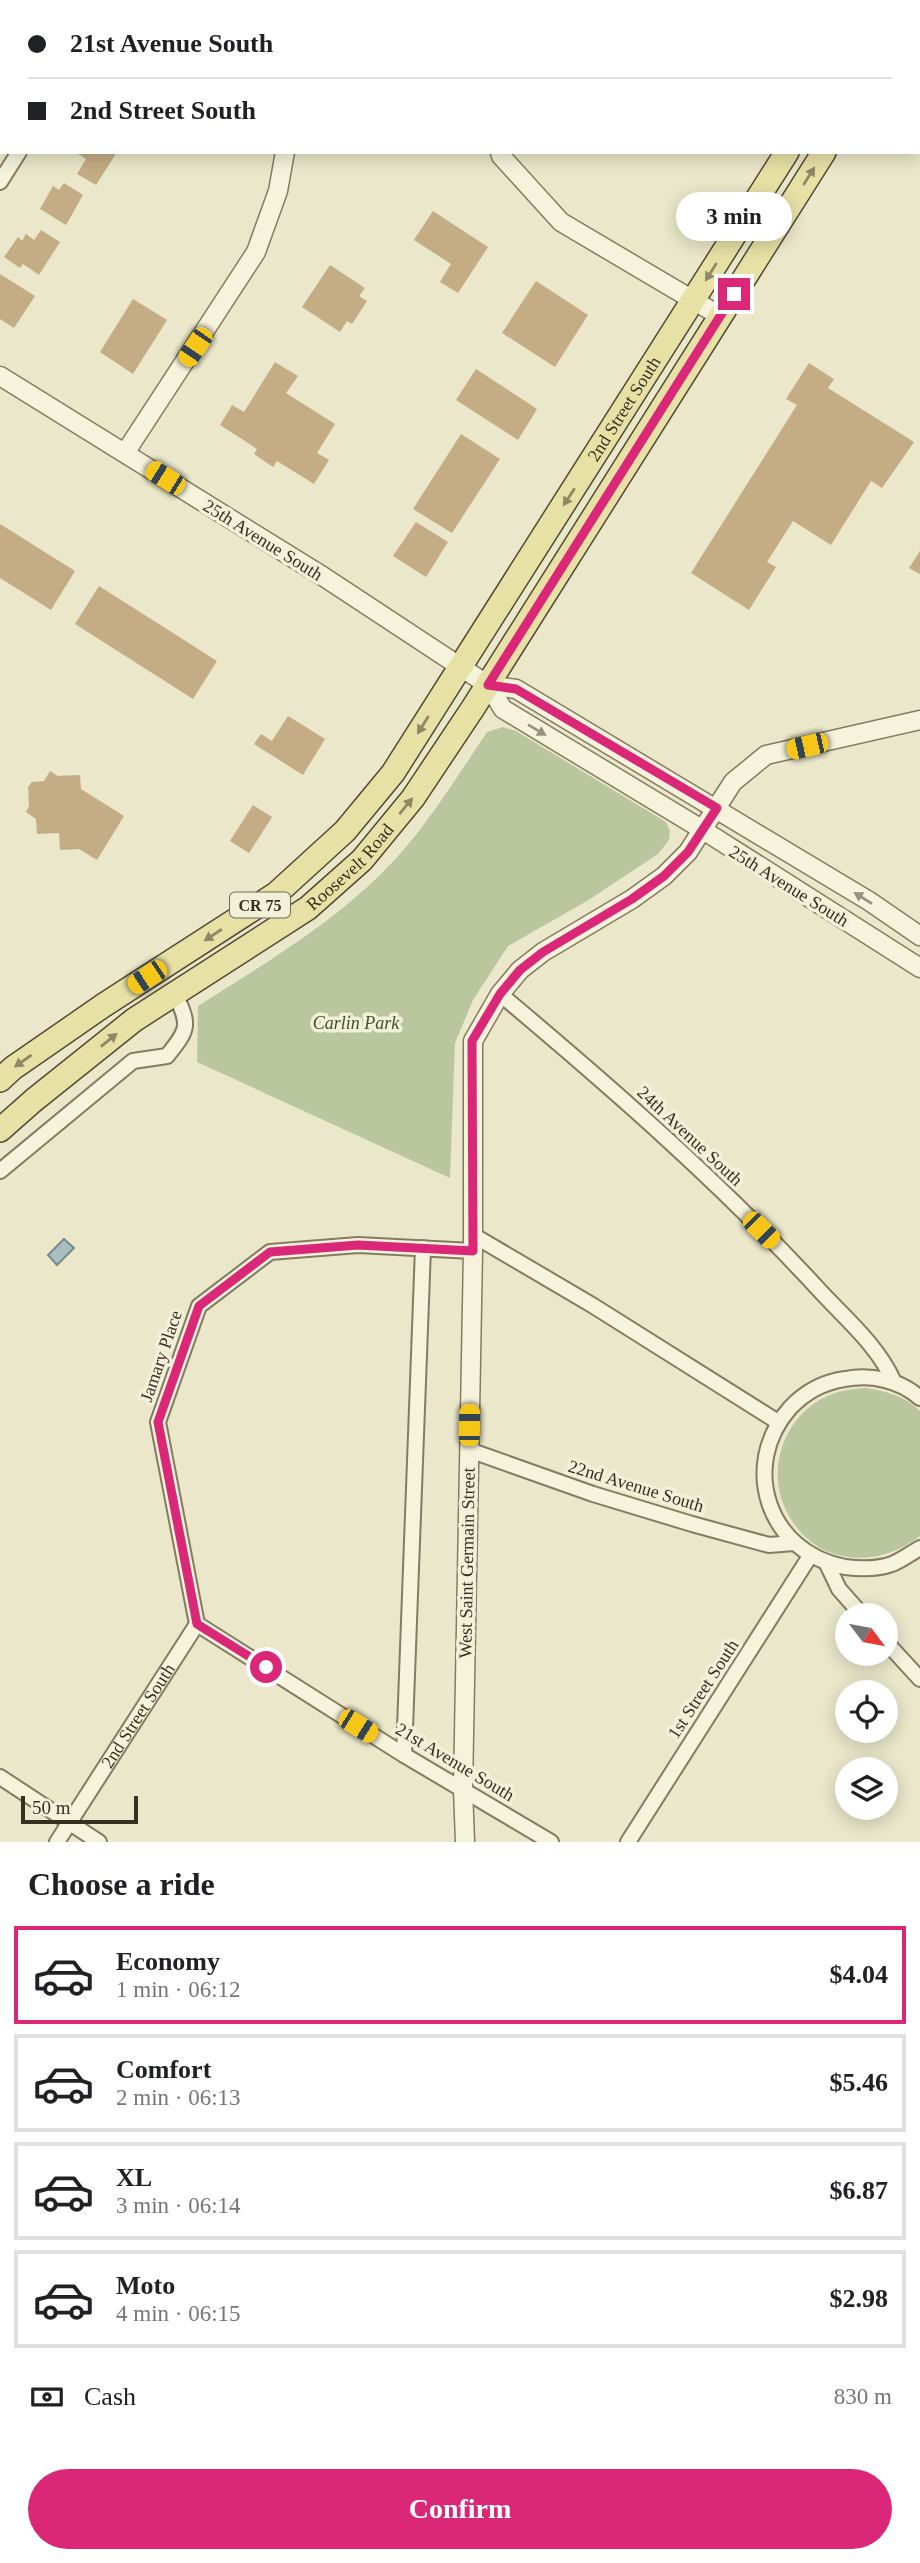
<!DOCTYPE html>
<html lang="en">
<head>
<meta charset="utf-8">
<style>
	:root { --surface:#fff; --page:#f2f2f2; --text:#202124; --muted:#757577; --line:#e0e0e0; --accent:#db2777 }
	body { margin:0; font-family:Georgia,serif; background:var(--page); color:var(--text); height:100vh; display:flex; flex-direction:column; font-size:26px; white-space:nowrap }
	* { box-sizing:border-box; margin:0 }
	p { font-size:23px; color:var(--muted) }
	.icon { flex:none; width:38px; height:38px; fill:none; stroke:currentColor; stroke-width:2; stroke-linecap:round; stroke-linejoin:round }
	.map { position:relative; height:1842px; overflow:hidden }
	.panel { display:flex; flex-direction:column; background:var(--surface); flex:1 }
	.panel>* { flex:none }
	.guide { position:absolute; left:0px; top:0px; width:920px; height:154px; box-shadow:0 4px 18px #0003; display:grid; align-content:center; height:154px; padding:0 28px; background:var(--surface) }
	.needle { width:46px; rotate:122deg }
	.tools { position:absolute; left:835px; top:1603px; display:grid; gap:14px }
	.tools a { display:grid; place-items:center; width:63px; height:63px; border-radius:50%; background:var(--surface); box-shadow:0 4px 18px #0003; font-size:35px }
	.scale { position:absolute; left:21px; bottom:18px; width:117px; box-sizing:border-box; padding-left:7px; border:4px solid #373022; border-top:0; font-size:19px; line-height:24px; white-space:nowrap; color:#373022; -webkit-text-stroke:5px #f2f0d8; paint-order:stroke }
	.end { position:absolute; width:32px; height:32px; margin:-16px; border:9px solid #db2777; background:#fff; box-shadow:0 0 0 4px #fff }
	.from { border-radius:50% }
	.bubble { position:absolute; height:49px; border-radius:24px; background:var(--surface); box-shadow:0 4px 18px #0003; font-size:23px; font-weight:600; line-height:49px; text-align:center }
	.car { position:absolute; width:21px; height:42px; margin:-21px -10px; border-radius:9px; box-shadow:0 0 5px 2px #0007; background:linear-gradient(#f5c518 24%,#345 0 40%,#f5c518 0 76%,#345 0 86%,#f5c518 0) }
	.guide b { display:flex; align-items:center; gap:24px; height:66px; font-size:26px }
	.guide b+b { border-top:2px solid var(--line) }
	.guide i { width:18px; height:18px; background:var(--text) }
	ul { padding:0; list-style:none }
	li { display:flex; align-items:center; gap:21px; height:98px; margin:0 14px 10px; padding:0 14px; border:4px solid var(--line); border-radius:0px }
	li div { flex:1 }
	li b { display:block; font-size:26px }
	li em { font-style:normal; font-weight:600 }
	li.active { border-color:var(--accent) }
	li>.icon { width:63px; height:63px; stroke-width:1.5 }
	h2 { padding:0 28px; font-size:32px; line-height:84px }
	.pay { display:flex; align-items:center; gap:18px; height:77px; padding:0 28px; font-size:26px }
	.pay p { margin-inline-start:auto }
	.action { display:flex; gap:14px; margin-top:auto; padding:14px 28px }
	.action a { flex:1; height:80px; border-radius:42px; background:var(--accent); color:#fff; font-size:28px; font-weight:600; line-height:80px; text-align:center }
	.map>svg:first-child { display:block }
	.green { fill:#bac79e }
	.water { fill:#aabfbd; stroke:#718d8c; stroke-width:2 }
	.building { fill:#c4ac84 }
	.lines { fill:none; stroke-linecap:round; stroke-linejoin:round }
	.minor-casing { stroke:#857b60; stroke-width:18 }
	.tertiary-casing { stroke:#857b60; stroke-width:21 }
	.primary-casing { stroke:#534933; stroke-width:26 }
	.minor { stroke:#f6f3dc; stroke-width:14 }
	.tertiary { stroke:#f6f3dc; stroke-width:18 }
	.primary { stroke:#e8e1a6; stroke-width:23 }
	.oneway { fill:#908864 }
	.oneway2 { fill:#96927f }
	.route { stroke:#db2777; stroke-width:9 }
	.labels { text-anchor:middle; stroke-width:7; stroke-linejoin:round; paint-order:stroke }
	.shield { fill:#f2f0d8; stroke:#6f6a59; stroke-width:2 }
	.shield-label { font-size:16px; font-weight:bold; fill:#373022 }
	.street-label { font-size:18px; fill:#373022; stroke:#f2f0d8 }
	.park-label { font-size:18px; font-style:italic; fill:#40512b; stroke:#f2f0d8 }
</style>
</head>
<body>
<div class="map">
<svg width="920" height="1842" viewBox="0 0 920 1842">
	<rect width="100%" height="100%" fill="#eae7ca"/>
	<g class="green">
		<path d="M503 727 516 731 666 822 670 831 669 840 658 854 587 901 508 946 473 1000 455 1043 450 1178 197 1062 198 1006C261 966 327 927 381 874 423 833 454 781 487 732Z"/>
		<path d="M866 1388C886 1391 905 1396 920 1411V1536C874 1572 810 1564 785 1508 768 1471 782 1425 815 1403 830 1392 848 1389 866 1388Z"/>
	</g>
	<path class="water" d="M64 1239 74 1248 57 1265 48 1255Z"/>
	<g class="building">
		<path d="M75 152H117L96 185 77 174 86 159Z"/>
		<path d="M64 183 83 195 66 225 40 209 53 186 59 190Z"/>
		<path d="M433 211 488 247 458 293 440 282 451 264 414 240Z"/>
		<path d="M41 230 60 242 39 275 23 264 20 268 4 257 18 237 22 241 26 234 34 240Z"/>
		<path d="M330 265 365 288 359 296 367 301 352 324 347 321 340 332 302 307Z"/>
		<path d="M0 274 35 296 14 328 0 319Z"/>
		<path d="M536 281 588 315 555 367 502 333Z"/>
		<path d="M133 299 167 320 133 374 100 352Z"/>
		<path d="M275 362 298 376 286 393 335 424 317 453 329 460 314 484 277 461 273 467 254 454 257 449 220 425 232 405 244 412Z"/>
		<path d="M809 363 834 379 828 388 914 442 882 488 871 481 831 545 793 521 767 562 776 567 749 610 691 573 797 405 786 399Z"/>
		<path d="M476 369 537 409 518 440 456 400Z"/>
		<path d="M461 434 500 459 452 533 413 509Z"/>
		<path d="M416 522 448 542 426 577 393 556Z"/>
		<path d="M0 524 75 571 51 610 0 578Z"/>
		<path d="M920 551V574L909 568Z"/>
		<path d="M99 586 217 661 193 699 75 624Z"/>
		<path d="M288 716 325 739 303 775 254 744 261 734 272 741Z"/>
		<path d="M50 771 58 776 80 775 81 789 124 816 97 860 79 849 60 850 59 833 37 834 36 819 26 812 29 806 28 787 32 782 44 781Z"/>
		<path d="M253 805 272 817 249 853 230 841Z"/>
	</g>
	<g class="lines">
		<g class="minor-casing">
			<g id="minor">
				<path d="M117 2 118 0"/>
				<path d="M0 182 19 152"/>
				<path d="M500 994C612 1088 722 1184 821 1292 847 1320 878 1346 894 1382"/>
				<path d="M0 1171 133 1061 167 1056C189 1029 190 1025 175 994"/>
				<path d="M473 1235 592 1305 778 1422"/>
				<path d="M920 1398C900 1380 871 1374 845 1379 824 1382 805 1392 790 1408 739 1466 768 1553 845 1567 860 1569 878 1569 892 1564 902 1560 911 1553 920 1548"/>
				<path d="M469 1450 593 1494 692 1524 769 1545 794 1543"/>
				<path d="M827 1564 839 1589 862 1615"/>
				<path d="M197 1624 158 1422 199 1306 270 1252 358 1245 473 1251"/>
				<path d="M197 1624 404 1755 551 1842"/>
				<path d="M886 1642 920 1679"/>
				<path d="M404 1755 423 1248"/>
				<path d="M0 1777 99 1842"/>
				<path id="s1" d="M57 1842 197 1624"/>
				<path d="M628 1842 810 1556"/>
			</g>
		</g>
		<g class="tertiary-casing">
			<g id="tertiary">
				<path d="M261 0 262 2"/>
				<path d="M484 2V0"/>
				<path d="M500 152 501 156 561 222 720 316"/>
				<path d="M0 376 324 577 488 685 516 689 869 901 920 936"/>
				<path d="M125 453 256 252 278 191 285 152"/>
				<path d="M488 685 503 709 703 830 920 968"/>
				<path d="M465 1842 463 1789 473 1251V1041L500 994 520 970 543 952 632 899 664 876 688 852 733 782 766 755 920 720"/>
			</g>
		</g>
		<g class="primary-casing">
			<g id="primary">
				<path d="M883 2 884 0"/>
				<path d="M919 2 920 0"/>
				<path id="s2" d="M0 1080 13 1068 104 1005 276 894 345 831 393 773 787 152"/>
				<path id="s3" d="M0 1130 34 1100 134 1020 308 908 362 860 413 798 473 708 824 152"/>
			</g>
		</g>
		<use href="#minor" class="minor"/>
		<use href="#tertiary" class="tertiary"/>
		<use href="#primary" class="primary"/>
	</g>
	<defs><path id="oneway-solid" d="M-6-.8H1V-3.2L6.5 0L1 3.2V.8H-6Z" transform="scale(1.75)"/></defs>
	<g class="oneway">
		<use href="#oneway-solid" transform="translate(809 176) rotate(-58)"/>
		<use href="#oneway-solid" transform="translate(711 272) rotate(122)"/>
		<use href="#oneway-solid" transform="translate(569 497) rotate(123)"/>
		<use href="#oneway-solid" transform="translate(423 725) rotate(122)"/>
		<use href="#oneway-solid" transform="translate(406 806) rotate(-51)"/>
		<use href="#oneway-solid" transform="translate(213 935) rotate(147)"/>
		<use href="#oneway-solid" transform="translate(109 1040) rotate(-39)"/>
		<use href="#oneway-solid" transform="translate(23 1061) rotate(145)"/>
	</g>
	<g class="oneway2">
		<use href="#oneway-solid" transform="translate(537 730) rotate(31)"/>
		<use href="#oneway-solid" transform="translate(863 898) rotate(-148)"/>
	</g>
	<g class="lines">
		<path class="route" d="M266 1667 197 1624 158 1422 199 1306 270 1252 358 1245 473 1251 472 1041 500 994 520 970 543 952 632 899 664 876 688 852 717 808 516 689 488 685 734 294"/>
	</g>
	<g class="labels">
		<rect class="shield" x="230" y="892.5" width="60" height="25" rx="5"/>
		<g class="shield-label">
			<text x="260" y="911">CR 75</text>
		</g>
		<g class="street-label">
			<text dy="6" stroke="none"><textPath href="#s2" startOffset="933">2nd Street South</textPath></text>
			<text transform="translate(263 540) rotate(32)" y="6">25th Avenue South</text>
			<text dy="6" stroke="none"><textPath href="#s3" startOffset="439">Roosevelt Road</textPath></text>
			<text transform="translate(789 886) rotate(32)" y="6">25th Avenue South</text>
			<text transform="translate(690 1136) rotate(43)" y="6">24th Avenue South</text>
			<text transform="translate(161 1356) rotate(-71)" y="6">Jamary Place</text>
			<text transform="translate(636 1486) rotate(17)" y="6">22nd Avenue South</text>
			<text transform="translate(467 1563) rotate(-89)" y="6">West Saint Germain Street</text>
			<text transform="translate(703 1689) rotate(-57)" y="6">1st Street South</text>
			<text dy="6" stroke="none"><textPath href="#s1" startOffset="150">2nd Street South</textPath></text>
			<text transform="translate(455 1762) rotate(31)" y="6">21st Avenue South</text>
		</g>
		<g class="park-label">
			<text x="356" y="1029">Carlin Park</text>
		</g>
	</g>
</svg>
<div class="tools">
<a><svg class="needle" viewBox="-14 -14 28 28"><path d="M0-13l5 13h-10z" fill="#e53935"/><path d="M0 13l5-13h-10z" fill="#757577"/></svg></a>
<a><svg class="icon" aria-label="locate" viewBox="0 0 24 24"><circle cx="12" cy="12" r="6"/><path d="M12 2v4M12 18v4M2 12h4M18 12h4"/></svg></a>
<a><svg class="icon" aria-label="layers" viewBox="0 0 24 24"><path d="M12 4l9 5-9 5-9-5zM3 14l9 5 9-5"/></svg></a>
</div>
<div class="scale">50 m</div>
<i class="end from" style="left:266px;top:1667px"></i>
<i class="end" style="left:734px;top:294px"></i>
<div class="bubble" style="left:676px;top:192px;width:116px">3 min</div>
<i class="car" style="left:195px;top:347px;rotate:214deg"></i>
<i class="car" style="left:165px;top:478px;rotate:302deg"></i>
<i class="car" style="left:807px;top:746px;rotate:257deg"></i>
<i class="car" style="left:147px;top:977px;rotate:237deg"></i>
<i class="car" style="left:761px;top:1230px;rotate:135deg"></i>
<i class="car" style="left:469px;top:1425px;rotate:1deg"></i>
<i class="car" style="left:358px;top:1726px;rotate:122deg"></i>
<div class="guide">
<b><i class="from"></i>21st Avenue South</b>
<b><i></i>2nd Street South</b>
</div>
</div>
<section class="panel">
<h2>Choose a ride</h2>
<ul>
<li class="active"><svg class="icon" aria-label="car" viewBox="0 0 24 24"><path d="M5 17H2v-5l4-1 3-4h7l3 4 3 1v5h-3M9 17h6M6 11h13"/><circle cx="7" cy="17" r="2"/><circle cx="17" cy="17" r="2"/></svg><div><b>Economy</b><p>1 min · 06:12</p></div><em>$4.04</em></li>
<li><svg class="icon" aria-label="car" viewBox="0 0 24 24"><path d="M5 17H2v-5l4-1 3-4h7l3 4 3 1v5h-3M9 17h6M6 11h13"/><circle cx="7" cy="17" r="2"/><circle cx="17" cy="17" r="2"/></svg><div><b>Comfort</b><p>2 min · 06:13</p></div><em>$5.46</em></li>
<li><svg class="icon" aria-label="car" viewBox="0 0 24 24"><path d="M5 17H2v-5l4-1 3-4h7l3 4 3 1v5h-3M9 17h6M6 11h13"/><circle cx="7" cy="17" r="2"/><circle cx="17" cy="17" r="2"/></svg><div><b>XL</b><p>3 min · 06:14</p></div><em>$6.87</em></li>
<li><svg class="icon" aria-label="car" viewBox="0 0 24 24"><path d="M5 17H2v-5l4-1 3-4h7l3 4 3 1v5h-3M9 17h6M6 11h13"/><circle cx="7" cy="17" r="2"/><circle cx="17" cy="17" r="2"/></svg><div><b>Moto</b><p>4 min · 06:15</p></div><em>$2.98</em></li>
</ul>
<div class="pay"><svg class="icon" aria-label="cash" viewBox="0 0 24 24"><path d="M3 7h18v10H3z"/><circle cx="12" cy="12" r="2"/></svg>Cash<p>830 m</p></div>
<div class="action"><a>Confirm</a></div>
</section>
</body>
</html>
